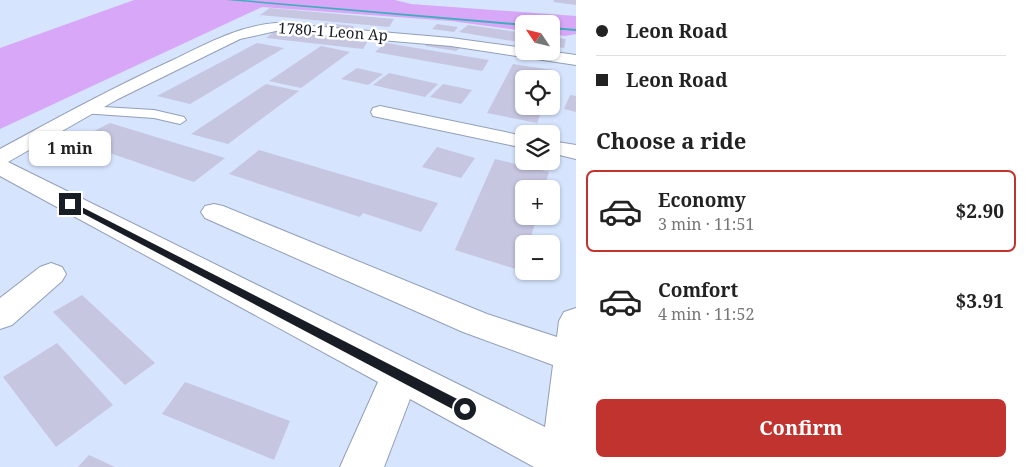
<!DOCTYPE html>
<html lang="en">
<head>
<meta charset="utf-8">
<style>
	:root { --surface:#fff; --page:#f2f2f2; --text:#222; --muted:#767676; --line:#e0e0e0; --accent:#c1332e }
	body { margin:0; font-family:"Noto Serif",serif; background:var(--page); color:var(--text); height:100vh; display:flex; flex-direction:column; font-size:19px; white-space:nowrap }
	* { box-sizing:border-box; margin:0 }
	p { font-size:16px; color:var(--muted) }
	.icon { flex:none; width:28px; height:28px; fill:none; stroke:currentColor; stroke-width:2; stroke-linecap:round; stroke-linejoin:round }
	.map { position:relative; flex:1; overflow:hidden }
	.drawer { display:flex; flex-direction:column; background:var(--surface); width:450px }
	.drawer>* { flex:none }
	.banner { display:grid; align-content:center; height:110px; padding:0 20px; background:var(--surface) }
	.needle { width:32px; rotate:305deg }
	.controls { position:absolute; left:515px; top:15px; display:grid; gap:10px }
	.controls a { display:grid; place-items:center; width:45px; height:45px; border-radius:8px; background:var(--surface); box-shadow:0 1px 4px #0004; font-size:25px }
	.end { position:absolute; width:22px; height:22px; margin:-11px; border:6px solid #171c25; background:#fff; box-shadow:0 0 0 2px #fff }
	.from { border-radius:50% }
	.bubble { position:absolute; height:35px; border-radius:8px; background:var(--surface); box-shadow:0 1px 4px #0004; font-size:16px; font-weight:700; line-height:35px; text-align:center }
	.banner b { display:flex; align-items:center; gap:18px; height:48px; font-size:19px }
	.banner b+b { border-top:1px solid var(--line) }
	.banner i { width:12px; height:12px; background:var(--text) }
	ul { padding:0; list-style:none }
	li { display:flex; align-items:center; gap:15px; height:82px; margin:0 10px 8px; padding:0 10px; border:2px solid transparent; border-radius:8px }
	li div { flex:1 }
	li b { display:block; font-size:19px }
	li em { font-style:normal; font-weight:700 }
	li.active { border-color:var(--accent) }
	li>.icon { width:45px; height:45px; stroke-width:1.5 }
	h2 { padding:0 20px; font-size:22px; line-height:60px }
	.button { display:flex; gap:10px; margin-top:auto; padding:10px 20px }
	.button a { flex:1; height:58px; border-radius:8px; background:var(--accent); color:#fff; font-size:20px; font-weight:700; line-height:58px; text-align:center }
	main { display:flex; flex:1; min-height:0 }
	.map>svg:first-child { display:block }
	.green { fill:#d8a7f8 }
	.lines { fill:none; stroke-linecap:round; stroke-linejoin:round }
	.stream { fill:#40acbd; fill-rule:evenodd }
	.building { fill:#c6c6e1 }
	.service-casing { stroke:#929fb7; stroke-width:2 }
	.minor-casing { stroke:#929fb7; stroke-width:2 }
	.service { fill:#fff; fill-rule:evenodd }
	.minor { fill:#fff; fill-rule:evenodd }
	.route { fill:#171c25 }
	.labels { text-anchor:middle; stroke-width:5; stroke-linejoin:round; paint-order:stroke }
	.far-street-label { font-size:15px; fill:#171c25; stroke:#fff }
</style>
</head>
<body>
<main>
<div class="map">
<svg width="576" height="467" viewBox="0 0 576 467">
	<rect width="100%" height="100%" fill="#d6e4fd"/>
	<path class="green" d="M134 0H395L411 4 576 16V34L565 36 551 34V24H524V31L451 21 262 7 0 129V48Z"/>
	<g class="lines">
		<g class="stream">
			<path d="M226 0H243L525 24 524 26Z"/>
			<path d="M551 27 576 29V31L551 29Z"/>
		</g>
	</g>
	<g class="building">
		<path d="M554 0H576V5L553 2Z"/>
		<path d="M270 8 394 19 389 27 260 15Z"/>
		<path d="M326 23 354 26 352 30 322 27Z"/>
		<path d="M437 24 458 27 454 32 432 29Z"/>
		<path d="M468 25 524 33V43L459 32Z"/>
		<path d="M276 30 301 32 369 39 363 49 266 38Z"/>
		<path d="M551 37 566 39 564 48 551 46Z"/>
		<path d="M429 42 461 47 456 51 425 46Z"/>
		<path d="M257 43 284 48 190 104 157 96Z"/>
		<path d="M386 43 489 60 482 71 375 52Z"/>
		<path d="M321 46 350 52 301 88 269 81Z"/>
		<path d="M513 64 553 70 549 79H524V106L543 107 537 123 487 113Z"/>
		<path d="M357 68 383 74 368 85 341 79Z"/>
		<path d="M389 73 438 84 425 97 373 85Z"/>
		<path d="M266 84 299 91 228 144 191 134Z"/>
		<path d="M443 84 472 90 461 104 430 97Z"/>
		<path d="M570 95 576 96V112L564 109Z"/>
		<path d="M110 123 225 158 194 182 75 141Z"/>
		<path d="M437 147 475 158 461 178 422 167Z"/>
		<path d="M259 150 438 203 421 232 363 213 360 217 229 174Z"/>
		<path d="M495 159 549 172 544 189H524V216H537L529 244H524L522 271 455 250Z"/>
		<path d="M82 295 155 363 125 385 53 312Z"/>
		<path d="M57 343 113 405 56 447 3 377Z"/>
		<path d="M185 382 290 421 274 460 162 414Z"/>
		<path d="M89 455 115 467H78Z"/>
	</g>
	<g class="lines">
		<g class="service-casing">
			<path id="service" d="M86 106 154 110 184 117 186 120 180 124 154 118 82 113 80 110 82 107Z"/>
		</g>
		<g class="minor-casing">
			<g id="minor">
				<path d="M276 23 451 38 524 48V51H547L576 55V65L451 46 276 31 240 39 118 99 8 162 545 427 553 365 463 332 205 218 201 212 205 206 214 204 223 206 487 314 557 337 559 321 564 312 576 308V467H534L410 399 384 467H340L378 382 0 176V149C57 118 114 87 173 60 206 44 238 26 276 23Z"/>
				<path d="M380 106 524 136V148L373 116 371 112 373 108Z"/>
				<path d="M551 141 576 145V159L551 153Z"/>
				<path d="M51 263 62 267 66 274 62 281 12 325 0 329V298L40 267Z"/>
			</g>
		</g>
		<use href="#service" class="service"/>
		<use href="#minor" class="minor"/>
	</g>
	<path class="route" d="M70 201 469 405 471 409 469 413 465 414 460 413 67 205 66 204Z"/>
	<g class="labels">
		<g class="far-street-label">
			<text transform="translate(333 32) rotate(4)" y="5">1780-1 Leon Ap</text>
		</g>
	</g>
</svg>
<div class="controls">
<a><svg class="needle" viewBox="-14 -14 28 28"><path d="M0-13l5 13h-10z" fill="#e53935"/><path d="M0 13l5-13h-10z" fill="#767676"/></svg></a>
<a><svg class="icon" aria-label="locate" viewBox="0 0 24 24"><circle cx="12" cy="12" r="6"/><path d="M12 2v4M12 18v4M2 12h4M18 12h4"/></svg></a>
<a><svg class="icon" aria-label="layers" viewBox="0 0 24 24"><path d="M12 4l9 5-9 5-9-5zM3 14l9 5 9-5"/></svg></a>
<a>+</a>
<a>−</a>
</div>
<i class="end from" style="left:465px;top:409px"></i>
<i class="end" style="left:70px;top:204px"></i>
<div class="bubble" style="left:29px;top:131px;width:82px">1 min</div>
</div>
<section class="drawer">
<div class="banner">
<b><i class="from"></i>Leon Road</b>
<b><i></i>Leon Road</b>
</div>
<h2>Choose a ride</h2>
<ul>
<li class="active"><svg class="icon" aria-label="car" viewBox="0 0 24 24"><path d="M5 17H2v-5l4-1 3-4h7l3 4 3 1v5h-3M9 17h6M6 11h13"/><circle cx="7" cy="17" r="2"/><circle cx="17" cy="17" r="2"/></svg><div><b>Economy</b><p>3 min · 11:51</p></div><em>$2.90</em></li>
<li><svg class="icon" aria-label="car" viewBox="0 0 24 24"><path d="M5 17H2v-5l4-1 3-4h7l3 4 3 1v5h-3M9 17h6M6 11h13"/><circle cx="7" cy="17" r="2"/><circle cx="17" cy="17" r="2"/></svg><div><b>Comfort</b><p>4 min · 11:52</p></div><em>$3.91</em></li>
</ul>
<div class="button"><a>Confirm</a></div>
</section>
</main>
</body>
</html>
